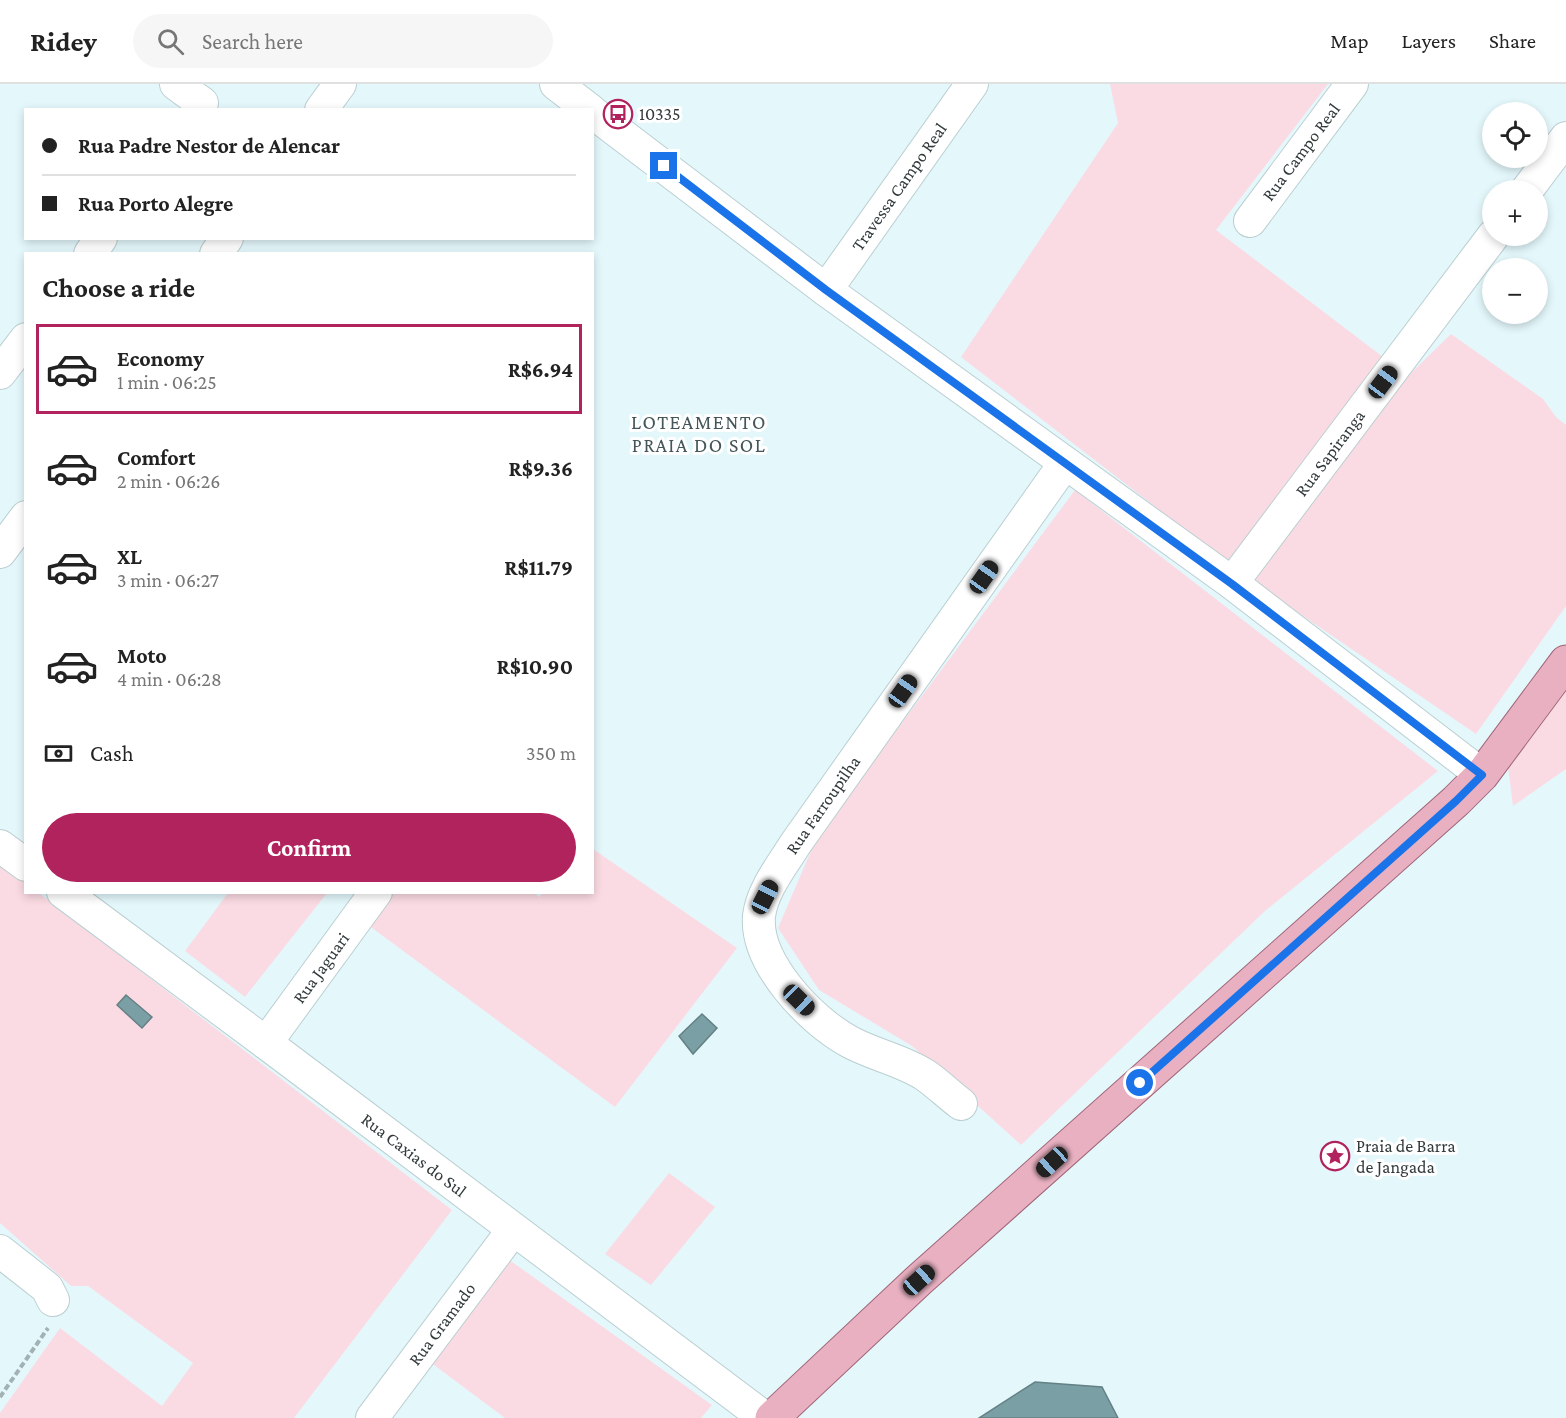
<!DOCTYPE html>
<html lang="en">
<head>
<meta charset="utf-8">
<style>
	:root { --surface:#fff; --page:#f6f6f6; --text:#222; --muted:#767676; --line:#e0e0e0; --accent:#b0235d }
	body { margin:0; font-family:"Crimson Pro",serif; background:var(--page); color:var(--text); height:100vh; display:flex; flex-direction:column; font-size:22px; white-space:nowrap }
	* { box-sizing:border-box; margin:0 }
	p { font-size:20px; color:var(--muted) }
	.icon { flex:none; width:33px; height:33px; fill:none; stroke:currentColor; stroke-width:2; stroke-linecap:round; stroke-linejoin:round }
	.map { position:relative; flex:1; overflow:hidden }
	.side { position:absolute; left:24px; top:168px; width:570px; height:642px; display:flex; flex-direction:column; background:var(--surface); border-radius:0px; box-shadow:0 3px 9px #0003 }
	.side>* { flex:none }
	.guide { position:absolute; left:24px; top:24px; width:570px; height:132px; border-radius:0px; box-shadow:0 3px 9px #0003; display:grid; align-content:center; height:132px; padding:0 18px; background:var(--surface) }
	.tools { position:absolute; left:1482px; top:18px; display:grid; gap:12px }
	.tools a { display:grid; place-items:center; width:66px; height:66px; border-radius:50%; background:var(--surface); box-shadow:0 3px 9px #0003; font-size:30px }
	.end { position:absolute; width:27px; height:27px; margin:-14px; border:8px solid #1a73e8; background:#fff; box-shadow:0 0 0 3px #fff }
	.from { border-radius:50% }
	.car { position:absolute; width:18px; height:36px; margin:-18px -9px; border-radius:8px; box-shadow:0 0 4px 2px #0007; background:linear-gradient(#222 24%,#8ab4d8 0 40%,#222 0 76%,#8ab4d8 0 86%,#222 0) }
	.guide b { display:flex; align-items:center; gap:21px; height:57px; font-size:22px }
	.guide b+b { border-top:2px solid var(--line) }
	.guide i { width:15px; height:15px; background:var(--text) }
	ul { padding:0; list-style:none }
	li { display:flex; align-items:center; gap:18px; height:90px; margin:0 12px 9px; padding:0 6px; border:3px solid transparent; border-radius:0px }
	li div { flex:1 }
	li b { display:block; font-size:22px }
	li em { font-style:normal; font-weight:700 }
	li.on { border-color:var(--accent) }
	li>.icon { width:54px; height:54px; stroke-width:1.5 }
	h2 { padding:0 18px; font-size:27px; line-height:72px }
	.pay { display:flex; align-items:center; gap:15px; height:66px; padding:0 18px; font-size:22px }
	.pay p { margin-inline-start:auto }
	.button { display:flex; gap:12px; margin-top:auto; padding:12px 18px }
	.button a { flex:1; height:69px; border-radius:36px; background:var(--accent); color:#fff; font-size:24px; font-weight:700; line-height:69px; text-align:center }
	header { display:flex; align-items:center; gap:36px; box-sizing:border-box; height:84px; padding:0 30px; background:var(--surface); border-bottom:2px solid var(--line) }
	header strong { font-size:28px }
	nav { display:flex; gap:33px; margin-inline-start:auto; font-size:21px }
	.search { width:420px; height:54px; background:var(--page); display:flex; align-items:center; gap:15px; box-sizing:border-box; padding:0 21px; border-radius:33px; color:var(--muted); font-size:22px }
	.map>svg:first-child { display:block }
	.green { fill:#fbdbe3 }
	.water { fill:#7a9fa5; stroke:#648185; stroke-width:1.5 }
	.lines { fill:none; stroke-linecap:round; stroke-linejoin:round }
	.minor-casing { stroke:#bbcfd2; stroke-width:34 }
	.major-casing { stroke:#9f6577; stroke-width:35 }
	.path { stroke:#a2b1b4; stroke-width:4; stroke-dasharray:6 3; stroke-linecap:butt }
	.minor { stroke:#fff; stroke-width:32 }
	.major { stroke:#e8b0c1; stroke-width:33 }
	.route { stroke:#1a73e8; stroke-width:8 }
	.labels { text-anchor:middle; stroke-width:6; stroke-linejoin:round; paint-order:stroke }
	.poi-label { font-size:18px; fill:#323a3b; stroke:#fff; text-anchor:start }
	.street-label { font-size:18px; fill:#323a3b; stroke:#fff }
	.neighbourhood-label { font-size:20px; letter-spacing:1.5px; fill:#445659; stroke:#fff }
</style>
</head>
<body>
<header>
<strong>Ridey</strong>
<div class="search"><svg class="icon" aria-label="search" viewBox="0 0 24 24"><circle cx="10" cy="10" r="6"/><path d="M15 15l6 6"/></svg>Search here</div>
<nav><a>Map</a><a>Layers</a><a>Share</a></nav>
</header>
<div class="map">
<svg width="1566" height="1334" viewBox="0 0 1566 1334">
	<rect width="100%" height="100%" fill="#e4f8fc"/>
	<g class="green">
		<path d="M1110 0H1328L1216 146 1408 292 1451 250 1543 315 1556 333 1566 341V522L1476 650 1253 498 961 273 1118 39Z"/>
		<path d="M1075 406 1438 687 1265 827 1021 1061 912 962 819 906 778 844 817 753Z"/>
		<path d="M1566 601V685L1513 722 1508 683Z"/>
		<path d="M593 765 737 864 615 1023 368 841 389 809 533 808 539 813 543 809 592 808Z"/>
		<path d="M0 778 25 798 26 808 39 809 452 1126 294 1334H0V1329L60 1244 162 1322 193 1279 88 1202H71L0 1139Z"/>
		<path d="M228 809H327L245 913 185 867Z"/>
		<path d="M669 1089 715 1123 651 1201 605 1170Z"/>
		<path d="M508 1175 712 1321 701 1334H505L430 1278Z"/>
	</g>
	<g class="water">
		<path d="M126 911 152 933 142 944 117 921Z"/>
		<path d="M702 930 717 944 693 970 679 952Z"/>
		<path d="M1035 1298 1102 1303 1118 1334H979Z"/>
	</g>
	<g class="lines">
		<g class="minor-casing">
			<g id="minor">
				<path d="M176 0 202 19"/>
				<path d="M556 0 590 26"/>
				<path d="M321 26 340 0"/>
				<path d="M592 28 826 206 1232 499 1482 691"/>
				<path d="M1527 106 1566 54"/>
				<path d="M1250 137 1352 0"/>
				<path d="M90 170 101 154"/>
				<path d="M216 170 227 154"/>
				<path d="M826 206 972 0"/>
				<path d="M0 289 26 255"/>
				<path d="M0 468 26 433"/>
				<path d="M1232 499 1493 152"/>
				<path d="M0 762 26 781"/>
				<path d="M63 808 266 959 765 1334"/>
				<path d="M266 959 376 808"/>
				<path d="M961 1020C949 1011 938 1000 925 991 902 976 874 971 850 958 811 937 755 879 759 832 762 806 783 780 796 759L1065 379"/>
				<path d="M0 1167 47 1204 53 1216"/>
				<path d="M372 1334 513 1146"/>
			</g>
		</g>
		<g class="major-casing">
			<path id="major" d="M772 1334 919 1196 1456 717 1482 691 1566 578"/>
		</g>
		<path class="path" d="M0 1313 48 1244"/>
		<use href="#minor" class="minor"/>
		<use href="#major" class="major"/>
	</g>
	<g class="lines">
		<path class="route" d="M664 82 826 206 1232 500 1482 691 1456 717 1140 999"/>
	</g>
	<defs>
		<g id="bus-ring" transform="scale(1.5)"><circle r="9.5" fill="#fff" stroke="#b0235d" stroke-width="1.5"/><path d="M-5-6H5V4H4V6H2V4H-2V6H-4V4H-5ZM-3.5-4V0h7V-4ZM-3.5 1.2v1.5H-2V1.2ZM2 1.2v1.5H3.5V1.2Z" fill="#b0235d"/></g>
		<g id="sight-ring" transform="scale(1.5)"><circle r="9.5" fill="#fff" stroke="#b0235d" stroke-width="1.5"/><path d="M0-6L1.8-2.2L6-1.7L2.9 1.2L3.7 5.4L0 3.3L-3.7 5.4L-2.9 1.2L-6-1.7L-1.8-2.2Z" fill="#b0235d"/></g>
	</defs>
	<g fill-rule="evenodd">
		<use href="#bus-ring" x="618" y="30"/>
		<use href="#sight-ring" x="1335" y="1072"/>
	</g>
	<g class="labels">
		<g class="poi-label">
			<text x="639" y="36">10335</text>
			<text x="1356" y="1068">Praia de Barra<tspan x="1356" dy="21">de Jangada</tspan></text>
		</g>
		<g class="street-label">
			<text transform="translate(1301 68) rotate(-53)" y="6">Rua Campo Real</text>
			<text transform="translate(899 103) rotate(-55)" y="6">Travessa Campo Real</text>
			<text transform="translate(1330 369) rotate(-53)" y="6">Rua Sapiranga</text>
			<text transform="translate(823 721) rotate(-55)" y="6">Rua Farroupilha</text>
			<text transform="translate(321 884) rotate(-54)" y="6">Rua Jaguari</text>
			<text transform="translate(414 1071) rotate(37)" y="6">Rua Caxias do Sul</text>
			<text transform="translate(442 1240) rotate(-53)" y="6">Rua Gramado</text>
		</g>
		<g class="neighbourhood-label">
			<text x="699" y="345">LOTEAMENTO<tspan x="699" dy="23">PRAIA DO SOL</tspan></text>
		</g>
	</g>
</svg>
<div class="tools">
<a><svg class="icon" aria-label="locate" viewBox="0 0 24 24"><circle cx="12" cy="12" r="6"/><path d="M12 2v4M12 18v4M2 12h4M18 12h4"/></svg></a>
<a>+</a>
<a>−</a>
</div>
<i class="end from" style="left:1140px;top:999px"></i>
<i class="end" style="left:664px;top:82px"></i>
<i class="car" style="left:1383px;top:298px;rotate:37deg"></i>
<i class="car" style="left:984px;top:493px;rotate:35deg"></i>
<i class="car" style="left:903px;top:607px;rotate:35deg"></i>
<i class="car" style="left:765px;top:813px;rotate:27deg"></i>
<i class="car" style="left:799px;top:916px;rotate:134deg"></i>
<i class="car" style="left:1052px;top:1078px;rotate:228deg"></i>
<i class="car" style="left:919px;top:1196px;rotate:48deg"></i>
<div class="guide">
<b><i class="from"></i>Rua Padre Nestor de Alencar</b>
<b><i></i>Rua Porto Alegre</b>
</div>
<section class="side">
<h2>Choose a ride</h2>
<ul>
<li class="on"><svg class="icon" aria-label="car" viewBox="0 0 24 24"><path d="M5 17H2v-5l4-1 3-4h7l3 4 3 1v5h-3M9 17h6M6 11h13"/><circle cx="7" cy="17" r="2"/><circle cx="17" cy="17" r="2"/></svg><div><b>Economy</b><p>1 min · 06:25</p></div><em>R$6.94</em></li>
<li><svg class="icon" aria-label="car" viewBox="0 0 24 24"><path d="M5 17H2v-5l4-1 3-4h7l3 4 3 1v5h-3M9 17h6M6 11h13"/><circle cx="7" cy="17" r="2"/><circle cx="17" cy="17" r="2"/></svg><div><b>Comfort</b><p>2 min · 06:26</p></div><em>R$9.36</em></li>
<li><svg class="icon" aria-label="car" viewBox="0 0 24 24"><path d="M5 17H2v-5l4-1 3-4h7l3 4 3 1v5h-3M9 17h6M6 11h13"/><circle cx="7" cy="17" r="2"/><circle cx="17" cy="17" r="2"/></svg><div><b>XL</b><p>3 min · 06:27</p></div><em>R$11.79</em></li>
<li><svg class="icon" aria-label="car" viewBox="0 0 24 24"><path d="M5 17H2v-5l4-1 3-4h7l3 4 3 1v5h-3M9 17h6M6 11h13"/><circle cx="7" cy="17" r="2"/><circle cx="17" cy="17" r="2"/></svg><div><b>Moto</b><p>4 min · 06:28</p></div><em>R$10.90</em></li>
</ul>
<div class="pay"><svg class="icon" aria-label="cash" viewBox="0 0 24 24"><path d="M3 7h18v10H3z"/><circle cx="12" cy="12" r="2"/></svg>Cash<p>350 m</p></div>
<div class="button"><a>Confirm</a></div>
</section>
</div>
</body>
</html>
